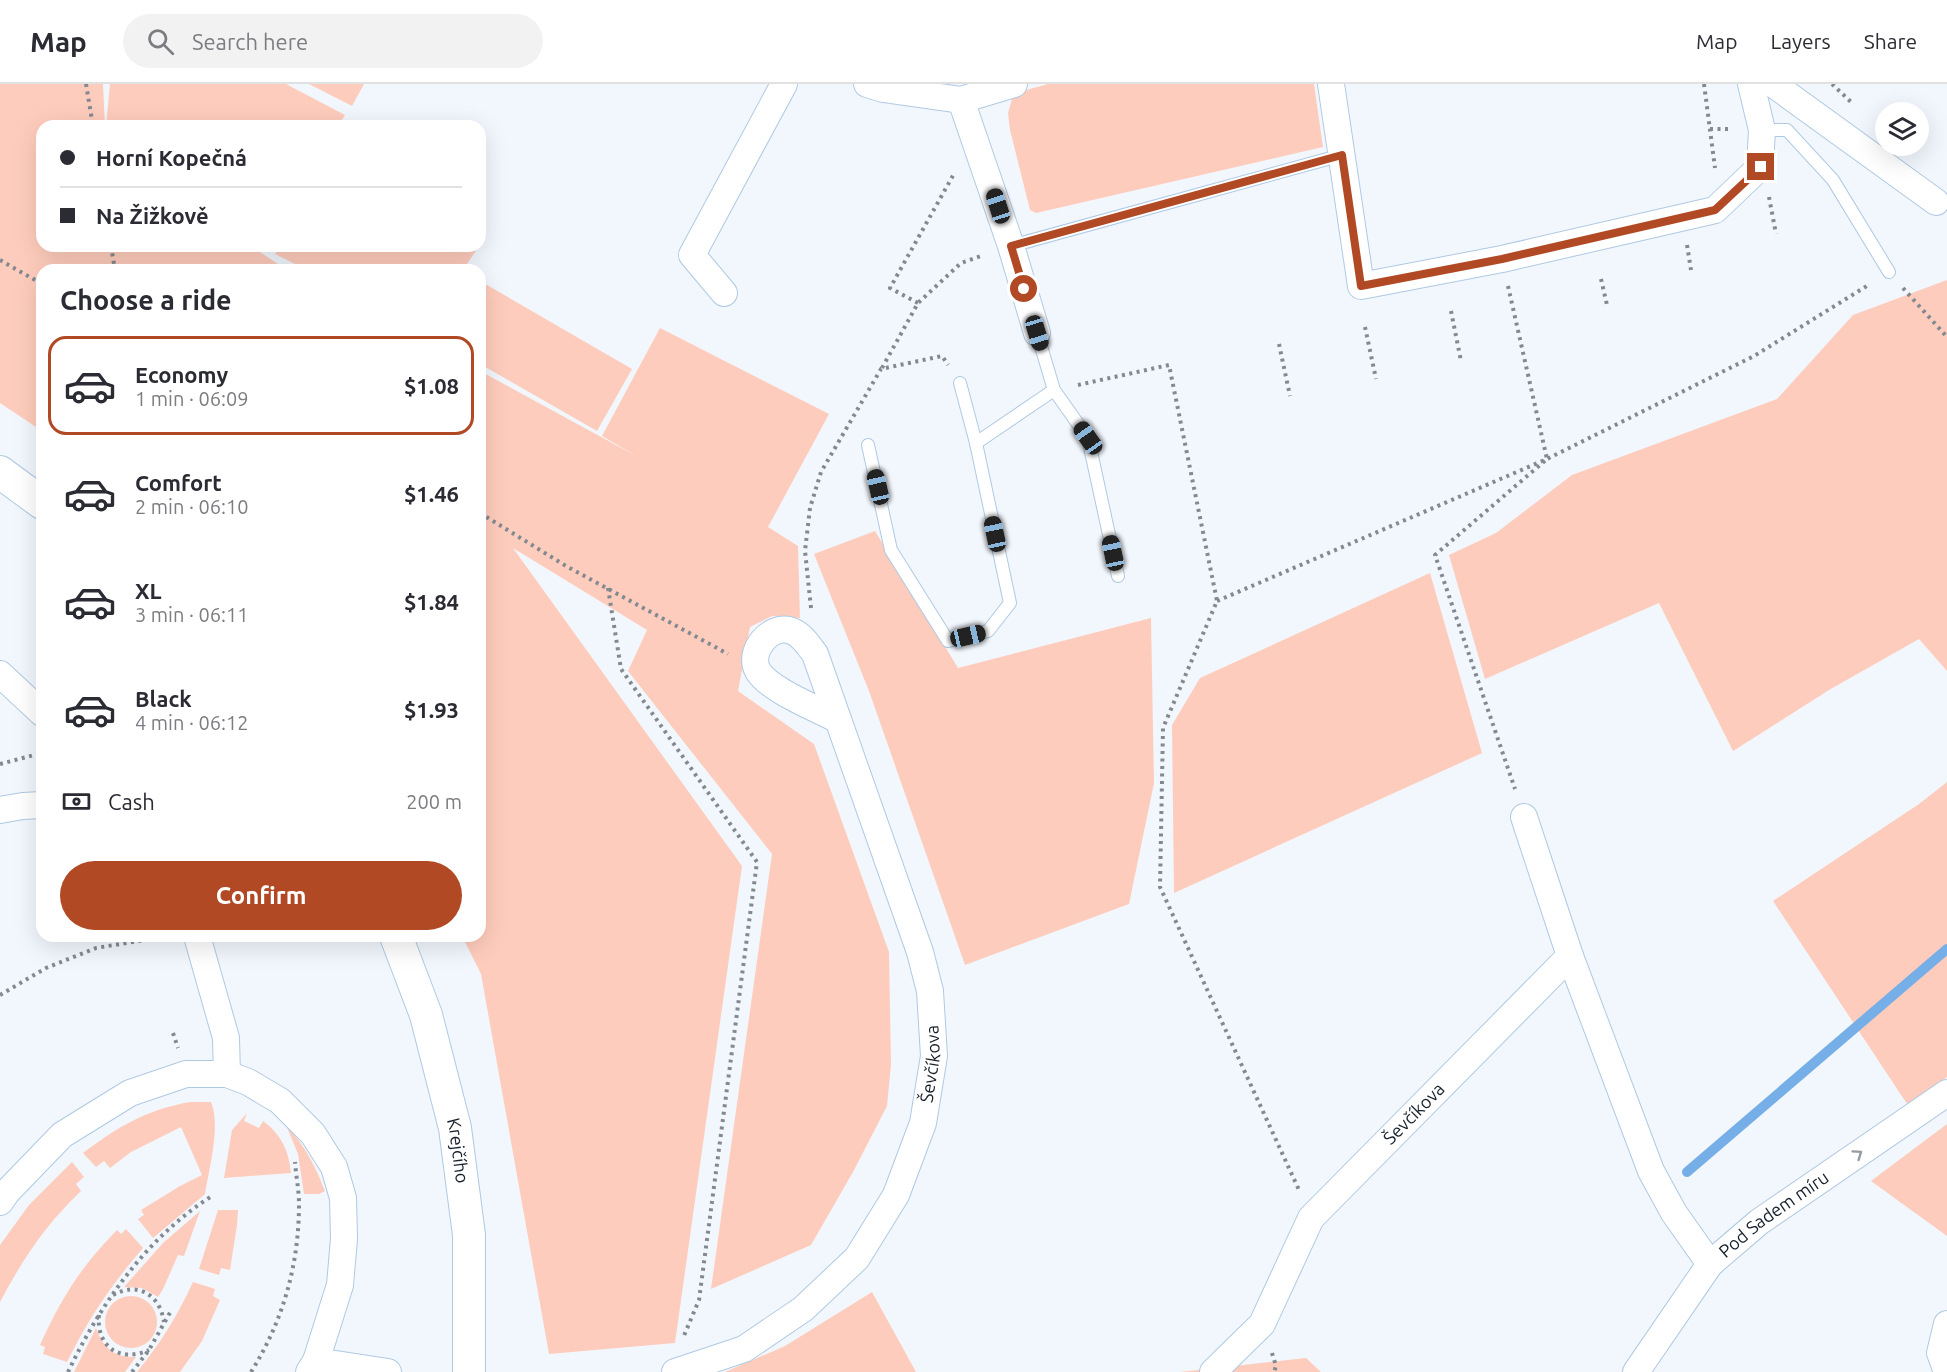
<!DOCTYPE html>
<html lang="en">
<head>
<meta charset="utf-8">
<style>
	:root { --surface:#fff; --page:#f2f2f3; --text:#2b2b33; --muted:#7c7c81; --line:#e1e1e2; --accent:#b14a24 }
	body { margin:0; font-family:Ubuntu,sans-serif; background:var(--page); color:var(--text); height:100vh; display:flex; flex-direction:column; font-size:22px; white-space:nowrap }
	* { box-sizing:border-box; margin:0 }
	p { font-size:20px; color:var(--muted) }
	.icon { flex:none; width:33px; height:33px; fill:none; stroke:currentColor; stroke-width:2; stroke-linecap:round; stroke-linejoin:round }
	.map { position:relative; flex:1; overflow:hidden }
	.details { position:absolute; left:36px; top:180px; width:450px; height:678px; display:flex; flex-direction:column; background:var(--surface); border-radius:18px; box-shadow:0 6px 24px #0002 }
	.details>* { flex:none }
	.top-card { position:absolute; left:36px; top:36px; width:450px; height:132px; border-radius:18px; box-shadow:0 6px 24px #0002; display:grid; align-content:center; height:132px; padding:0 24px; background:var(--surface) }
	.controls { position:absolute; left:1875px; top:18px; display:grid; gap:12px }
	.controls a { display:grid; place-items:center; width:54px; height:54px; border-radius:50%; background:var(--surface); box-shadow:0 6px 24px #0002; font-size:30px }
	.end { position:absolute; width:27px; height:27px; margin:-14px; border:8px solid #b14a24; background:#fff; box-shadow:0 0 0 3px #fff }
	.from { border-radius:50% }
	.car { position:absolute; width:18px; height:36px; margin:-18px -9px; border-radius:8px; box-shadow:0 0 4px 2px #0007; background:linear-gradient(#222 24%,#8ab4d8 0 40%,#222 0 76%,#8ab4d8 0 86%,#222 0) }
	.top-card b { display:flex; align-items:center; gap:21px; height:57px; font-size:22px }
	.top-card b+b { border-top:2px solid var(--line) }
	.top-card i { width:15px; height:15px; background:var(--text) }
	ul { padding:0; list-style:none }
	li { display:flex; align-items:center; gap:18px; height:99px; margin:0 12px 9px; padding:0 12px; border:3px solid transparent; border-radius:18px }
	li div { flex:1 }
	li b { display:block; font-size:22px }
	li em { font-style:normal; font-weight:600 }
	li.current { border-color:var(--accent) }
	li>.icon { width:54px; height:54px; stroke-width:1.5 }
	h2 { padding:0 24px; font-size:27px; line-height:72px }
	.pay { display:flex; align-items:center; gap:15px; height:66px; padding:0 24px; font-size:22px }
	.pay p { margin-inline-start:auto }
	.button { display:flex; gap:12px; margin-top:auto; padding:12px 24px }
	.button a { flex:1; height:69px; border-radius:36px; background:var(--accent); color:#fff; font-size:24px; font-weight:600; line-height:69px; text-align:center }
	header { display:flex; align-items:center; gap:36px; box-sizing:border-box; height:84px; padding:0 30px; background:var(--surface); border-bottom:2px solid var(--line) }
	header strong { font-size:28px }
	nav { display:flex; gap:33px; margin-inline-start:auto; font-size:21px }
	.search { width:420px; height:54px; background:var(--page); display:flex; align-items:center; gap:15px; box-sizing:border-box; padding:0 21px; border-radius:33px; color:var(--muted); font-size:22px }
	.map>svg:first-child { display:block }
	.green { fill:#feccbc }
	.lines { fill:none; stroke-linecap:round; stroke-linejoin:round }
	.stream { stroke:#76afe7; stroke-width:10 }
	.service-casing { stroke:#afc9e3; stroke-width:14 }
	.minor-casing { stroke:#afc9e3; stroke-width:28 }
	.tertiary-casing { stroke:#afc9e3; stroke-width:34 }
	.path { stroke:#828991; stroke-width:4; stroke-dasharray:3 4.5; stroke-linecap:butt }
	.service { stroke:#fff; stroke-width:12 }
	.minor { stroke:#fff; stroke-width:26 }
	.tertiary { stroke:#fff; stroke-width:32 }
	.oneway { stroke:#979ba0 }
	.route { stroke:#b14a24; stroke-width:8 }
	.labels { text-anchor:middle; stroke-width:6; stroke-linejoin:round; paint-order:stroke }
	.street-label { font-size:18px; fill:#18212b; stroke:#f2f7fd }
</style>
</head>
<body>
<header>
<strong>Map</strong>
<div class="search"><svg class="icon" aria-label="search" viewBox="0 0 24 24"><circle cx="10" cy="10" r="6"/><path d="M15 15l6 6"/></svg>Search here</div>
<nav><a>Map</a><a>Layers</a><a>Share</a></nav>
</header>
<div class="map">
<svg width="1947" height="1288" viewBox="0 0 1947 1288">
	<rect width="100%" height="100%" fill="#f2f7fd"/>
	<g class="green">
		<path d="M0 0H103L105 42H42V162H251L287 186H42V347L0 319Z"/>
		<path d="M110 0H286L345 31 338 42H106Z"/>
		<path d="M309 0H364L352 22Z"/>
		<path d="M1048 0H1314L1323 63 1036 129 1030 126 1010 46 1008 29 1012 15 1019 8Z"/>
		<path d="M280 162H479L463 186H307L275 170Z"/>
		<path d="M1947 196V587L1919 555 1829 606 1733 667 1659 519 1485 595 1449 471 1496 449 1572 391 1777 315 1853 231Z"/>
		<path d="M480 197 632 285 597 347 480 280Z"/>
		<path d="M660 244 829 330 768 443 798 462 800 534 772 532 750 543 738 607 814 660 889 868 891 980 887 1022 853 1088 811 1161 711 1205 772 770 628 587 647 546 513 464 742 782 675 1259 549 1270 481 890 462 852H480V287L638 373 602 352Z"/>
		<path d="M875 447 958 584 1151 534 1154 699 1129 820 965 881 869 607 814 470Z"/>
		<path d="M1430 489 1482 669 1174 809 1172 641 1200 594Z"/>
		<path d="M1947 698V993L1909 1023 1773 817 1919 720Z"/>
		<path d="M190 1018H211C221 1042 209 1085 205 1110L153 1154 138 1135 144 1131 141 1126 180 1102 202 1091 181 1043 131 1068 110 1084 104 1077 96 1083 83 1069C119 1042 146 1026 190 1018Z"/>
		<path d="M247 1029 244 1037 259 1044 263 1037C281 1050 289 1067 291 1089L224 1094 232 1046Z"/>
		<path d="M1947 1040V1152L1871 1097Z"/>
		<path d="M286 1041C306 1064 314 1079 325 1107L319 1110H304L298 1070Z"/>
		<path d="M72 1078 84 1093 76 1100 81 1107C47 1139 22 1176 0 1218V1161L29 1121Z"/>
		<path d="M218 1126H238L237 1141 230 1186 221 1184 219 1191 199 1185Z"/>
		<path d="M200 1127 184 1172 178 1171 163 1205 158 1213 142 1204 124 1203 163 1159Z"/>
		<path d="M126 1145 143 1164C111 1201 89 1234 67 1278L43 1270 45 1263 40 1261C62 1213 80 1184 117 1146L121 1150Z"/>
		<path d="M193 1198 215 1205 213 1212 220 1216 202 1257 180 1288H137C160 1260 178 1231 193 1198Z"/>
		<path d="M872 1208 916 1288H725L785 1262Z"/>
		<circle cx="131" cy="1238" r="26"/>
		<path d="M96 1244C103 1264 115 1274 136 1273L125 1288H74Z"/>
		<path d="M1306 1274 1321 1288H1180Z"/>
	</g>
	<g class="lines">
		<path class="stream" d="M1687 1088 1947 865"/>
		<g class="service-casing">
			<g id="service">
				<path d="M1762 46H1787L1833 96 1889 188"/>
				<path d="M1011 162 1342 71"/>
				<path d="M1037 249 1054 306 1088 354 1118 492"/>
				<path d="M976 359 1054 306"/>
				<path d="M868 361 891 466 948 557 988 547 1010 519 976 359 960 299"/>
			</g>
		</g>
		<g class="minor-casing">
			<g id="minor">
				<path d="M867 0 883 5 961 16 1014 0"/>
				<path d="M1331 0 1361 202 1502 175 1715 126 1760 83 1762 46 1751 0"/>
				<path d="M1773 0 1936 118"/>
				<path d="M961 16 1011 162 1037 249"/>
				<path d="M724 209 692 171 784 0"/>
				<path d="M0 590 42 629"/>
				<path d="M0 726 23 722 42 721"/>
				<path d="M1524 733 1570 872 1651 1087 1674 1129 1710 1180"/>
				<path d="M197 852 226 954 227 990"/>
				<path d="M0 1118 7 1108 62 1051 130 1009 186 990H227L248 998 280 1017 313 1050 334 1083 343 1114 344 1155 340 1201 316 1277 309 1288"/>
				<path d="M316 1277 388 1288"/>
				<path id="s1" d="M675 1288 744 1265 803 1225 857 1174 896 1111 923 1039 934 972 930 907 920 868 815 570C809 562 802 551 792 547 770 539 747 568 758 587 769 606 818 625 838 636"/>
				<path id="s2" d="M1213 1288 1262 1240 1311 1134 1570 872"/>
				<path id="s3" d="M1636 1288 1710 1180 1759 1138 1947 1009"/>
				<path d="M1947 1288 1940 1269 1947 1240"/>
			</g>
		</g>
		<g class="tertiary-casing">
			<g id="tertiary">
				<path d="M0 388 42 419"/>
				<path id="s4" d="M396 852 426 931 455 1044 469 1151V1288"/>
			</g>
		</g>
		<g class="path">
			<path d="M86 0 93 42"/>
			<path d="M1704 0 1715 84"/>
			<path d="M1832 0 1851 18"/>
			<path d="M1710 45H1732"/>
			<path d="M1769 113 1776 150"/>
			<path d="M1687 161 1691 186"/>
			<path d="M111 162 115 186"/>
			<path d="M0 176 42 200"/>
			<path d="M1601 195 1607 221"/>
			<path d="M1508 202 1547 375 1435 471 1515 705"/>
			<path d="M1903 204 1947 253"/>
			<path d="M918 219 890 204 955 88"/>
			<path d="M1451 227 1461 277"/>
			<path d="M1365 243 1376 295"/>
			<path d="M1279 260 1290 312"/>
			<path d="M882 284 918 219 961 179 984 171"/>
			<path d="M1078 301 1169 281 1217 517 1163 644 1160 803 1299 1106"/>
			<path d="M480 429 566 482 728 570"/>
			<path d="M608 504 621 585 757 778 699 1216 683 1254"/>
			<path d="M1217 517 1547 375 1754 272 1870 200"/>
			<path d="M811 524 805 467 810 424 821 388 881 285 942 272 948 281"/>
			<path d="M0 680 42 669"/>
			<path d="M0 911 46 884 96 864 168 852"/>
			<path d="M173 949 178 964"/>
			<path d="M113 1211C138 1197 160 1211 164 1238"/>
			<path d="M99 1231C96 1263 120 1279 149 1266"/>
			<path d="M1272 1269 1276 1282 1274 1288"/>
			<path d="M68 1288C101 1219 147 1153 212 1112"/>
			<path d="M132 1288 149 1266 172 1225"/>
			<path d="M251 1288C283 1237 299 1181 299 1120 299 1106 296 1092 295 1078"/>
		</g>
		<use href="#service" class="service"/>
		<use href="#minor" class="minor"/>
		<use href="#tertiary" class="tertiary"/>
	</g>
	<defs><path id="oneway-chevron" d="M-2-3.5L2.5 0L-2 3.5" fill="none" stroke-width="1.6" stroke-linecap="round" stroke-linejoin="round" transform="scale(1.5)"/></defs>
	<use class="oneway" href="#oneway-chevron" transform="translate(1858 1070) rotate(-35)"/>
	<g class="lines">
		<path class="route" d="M1024 205 1011 162 1342 71 1361 202 1502 175 1715 126 1761 83"/>
	</g>
	<g class="labels">
		<g class="street-label">
			<text dy="6" stroke="none"><textPath href="#s1" startOffset="429">Ševčíkova</textPath></text>
			<text dy="6" stroke="none"><textPath href="#s2" startOffset="332">Ševčíkova</textPath></text>
			<text dy="6" stroke="none"><textPath href="#s4" startOffset="224">Krejčího</textPath></text>
			<text dy="6" stroke="none"><textPath href="#s3" startOffset="212">Pod Sadem míru</textPath></text>
		</g>
	</g>
</svg>
<div class="controls">
<a><svg class="icon" aria-label="layers" viewBox="0 0 24 24"><path d="M12 4l9 5-9 5-9-5zM3 14l9 5 9-5"/></svg></a>
</div>
<i class="end from" style="left:1024px;top:205px"></i>
<i class="end" style="left:1761px;top:83px"></i>
<i class="car" style="left:998px;top:122px;rotate:342deg"></i>
<i class="car" style="left:1037px;top:249px;rotate:163deg"></i>
<i class="car" style="left:1088px;top:354px;rotate:325deg"></i>
<i class="car" style="left:878px;top:403px;rotate:347deg"></i>
<i class="car" style="left:995px;top:450px;rotate:348deg"></i>
<i class="car" style="left:1113px;top:469px;rotate:348deg"></i>
<i class="car" style="left:968px;top:552px;rotate:77deg"></i>
<div class="top-card">
<b><i class="from"></i>Horní Kopečná</b>
<b><i></i>Na Žižkově</b>
</div>
<section class="details">
<h2>Choose a ride</h2>
<ul>
<li class="current"><svg class="icon" aria-label="car" viewBox="0 0 24 24"><path d="M5 17H2v-5l4-1 3-4h7l3 4 3 1v5h-3M9 17h6M6 11h13"/><circle cx="7" cy="17" r="2"/><circle cx="17" cy="17" r="2"/></svg><div><b>Economy</b><p>1 min · 06:09</p></div><em>$1.08</em></li>
<li><svg class="icon" aria-label="car" viewBox="0 0 24 24"><path d="M5 17H2v-5l4-1 3-4h7l3 4 3 1v5h-3M9 17h6M6 11h13"/><circle cx="7" cy="17" r="2"/><circle cx="17" cy="17" r="2"/></svg><div><b>Comfort</b><p>2 min · 06:10</p></div><em>$1.46</em></li>
<li><svg class="icon" aria-label="car" viewBox="0 0 24 24"><path d="M5 17H2v-5l4-1 3-4h7l3 4 3 1v5h-3M9 17h6M6 11h13"/><circle cx="7" cy="17" r="2"/><circle cx="17" cy="17" r="2"/></svg><div><b>XL</b><p>3 min · 06:11</p></div><em>$1.84</em></li>
<li><svg class="icon" aria-label="car" viewBox="0 0 24 24"><path d="M5 17H2v-5l4-1 3-4h7l3 4 3 1v5h-3M9 17h6M6 11h13"/><circle cx="7" cy="17" r="2"/><circle cx="17" cy="17" r="2"/></svg><div><b>Black</b><p>4 min · 06:12</p></div><em>$1.93</em></li>
</ul>
<div class="pay"><svg class="icon" aria-label="cash" viewBox="0 0 24 24"><path d="M3 7h18v10H3z"/><circle cx="12" cy="12" r="2"/></svg>Cash<p>200 m</p></div>
<div class="button"><a>Confirm</a></div>
</section>
</div>
</body>
</html>
